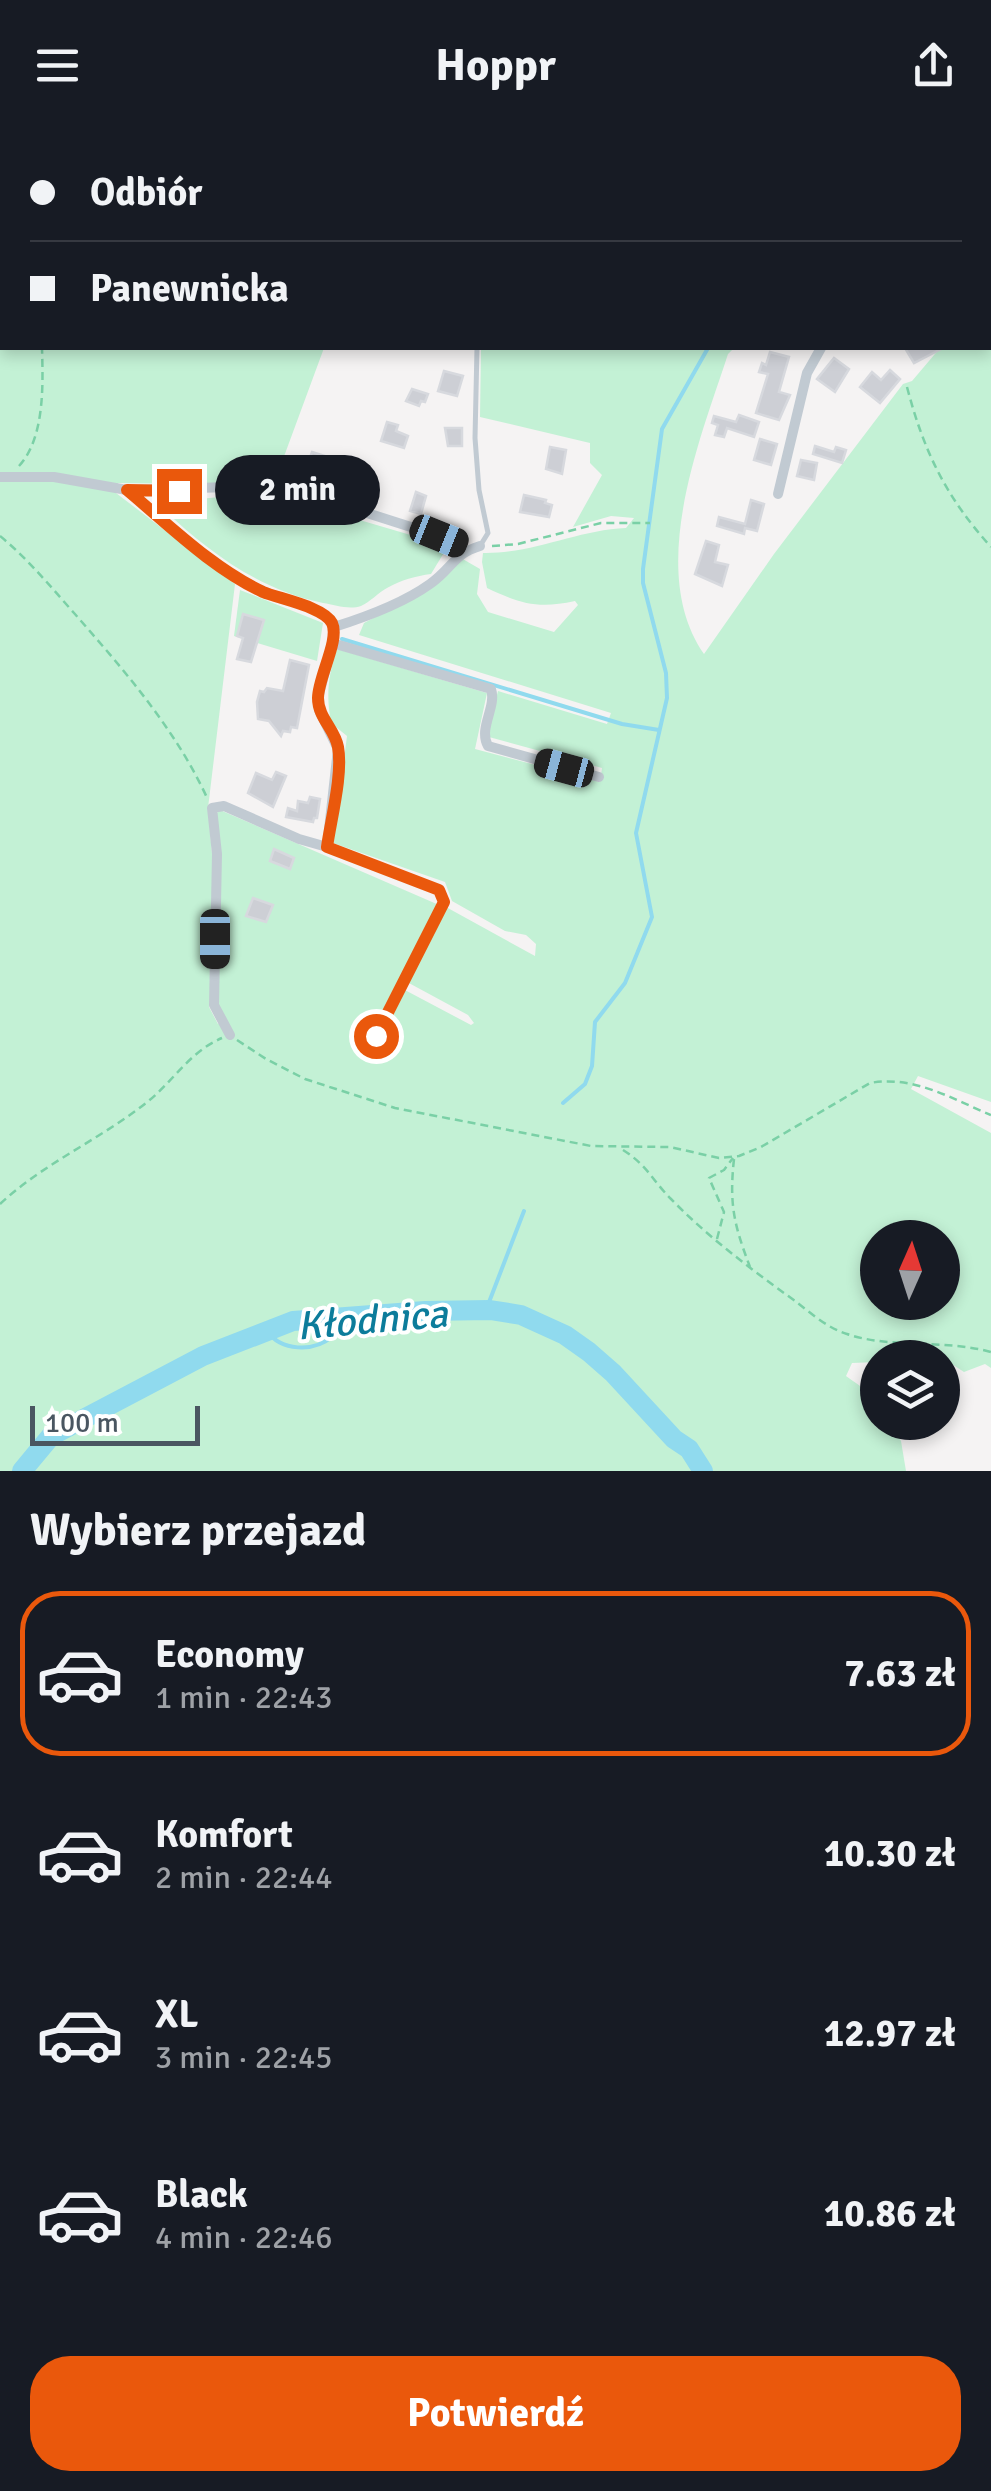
<!DOCTYPE html>
<html lang="pl">
<head>
<meta charset="utf-8">
<style>
	:root { --surface:#171b24; --page:#20242c; --text:#f1f3f6; --muted:#9ea1a6; --line:#363941; --accent:#ea580c }
	body { margin:0; font-family:Signika,sans-serif; background:var(--page); color:var(--text); height:100vh; display:flex; flex-direction:column; font-size:38px; white-space:nowrap }
	* { box-sizing:border-box; margin:0 }
	p { font-size:32px; color:var(--muted) }
	.icon { flex:none; width:55px; height:55px; fill:none; stroke:currentColor; stroke-width:2; stroke-linecap:round; stroke-linejoin:round }
	.map { position:relative; height:1341px; overflow:hidden }
	.side { display:flex; flex-direction:column; background:var(--surface); flex:1 }
	.side>* { flex:none }
	.banner { position:absolute; left:0px; top:0px; width:992px; height:220px; box-shadow:0 5px 15px #0003; display:grid; align-content:center; height:220px; padding:0 30px; background:var(--surface) }
	.needle { width:65px; rotate:3deg }
	.controls { position:absolute; left:860px; top:1090px; display:grid; gap:20px }
	.controls a { display:grid; place-items:center; width:100px; height:100px; border-radius:50%; background:var(--surface); box-shadow:0 5px 15px #0003; font-size:50px }
	.scale { position:absolute; left:30px; bottom:25px; width:170px; box-sizing:border-box; padding-left:10px; border:5px solid #4a5661; border-top:0; font-size:28px; line-height:35px; white-space:nowrap; color:#4a5661; -webkit-text-stroke:8px #fff; paint-order:stroke }
	.end { position:absolute; width:45px; height:45px; margin:-22px; border:12px solid #ea580c; background:#fff; box-shadow:0 0 0 5px #fff }
	.from { border-radius:50% }
	.bubble { position:absolute; height:70px; border-radius:35px; background:var(--surface); box-shadow:0 5px 15px #0003; font-size:32px; font-weight:700; line-height:70px; text-align:center }
	.car { position:absolute; width:30px; height:60px; margin:-30px -15px; border-radius:12px; box-shadow:0 0 8px 2px #0007; background:linear-gradient(#222 24%,#8ab4d8 0 40%,#222 0 76%,#8ab4d8 0 86%,#222 0) }
	.banner b { display:flex; align-items:center; gap:35px; height:95px; font-size:38px }
	.banner b+b { border-top:2px solid var(--line) }
	.banner i { width:25px; height:25px; background:var(--text) }
	ul { padding:0; list-style:none }
	li { display:flex; align-items:center; gap:30px; height:165px; margin:0 20px 15px; padding:0 10px; border:5px solid transparent; border-radius:40px }
	li div { flex:1 }
	li b { display:block; font-size:38px }
	li em { font-style:normal; font-weight:700 }
	li.on { border-color:var(--accent) }
	li>.icon { width:90px; height:90px; stroke-width:1.5 }
	h2 { padding:0 30px; font-size:45px; line-height:120px }
	.primary-button { display:flex; gap:20px; margin-top:auto; padding:20px 30px }
	.primary-button a { flex:1; height:115px; border-radius:40px; background:var(--accent); color:#fff; font-size:40px; font-weight:700; line-height:115px; text-align:center }
	header { display:flex; justify-content:space-between; align-items:center; height:130px; padding:0 30px; background:var(--surface); font-size:45px; font-weight:700 }
	.map>svg:first-child { display:block }
	.green { fill:#c3f1d5; fill-rule:evenodd }
	.lines { fill:none; stroke-linecap:round; stroke-linejoin:round }
	.stream { stroke:#90daee; stroke-width:4 }
	.river { stroke:#90daee; stroke-width:20 }
	.building { fill:#cdcfd5; stroke:#d7d9de; stroke-width:2.5 }
	.path { stroke:#7ad0a6; stroke-width:2.5; stroke-dasharray:8 5; stroke-linecap:butt }
	.lane { stroke:#c1cad2; stroke-width:5 }
	.street { stroke:#c1cad2; stroke-width:10 }
	.route { stroke:#ea580c; stroke-width:12 }
	.labels { text-anchor:middle; stroke-width:8; stroke-linejoin:round; paint-order:stroke }
	.water-label { font-size:40px; font-style:italic; fill:#0c7c9b; stroke:#fff }
</style>
</head>
<body>
<header><svg class="icon" aria-label="menu" viewBox="0 0 24 24"><path d="M4 6h16M4 12h16M4 18h16"/></svg>Hoppr<svg class="icon" aria-label="share" viewBox="0 0 24 24"><path d="M12 15V3M7 8l5-5 5 5M5 13v7h14v-7"/></svg></header>
<div class="map">
<svg width="991" height="1341" viewBox="0 0 991 1341">
	<rect width="100%" height="100%" fill="#f5f3f3"/>
	<g class="green">
		<path d="M0 0 883 2H2V218H324L279 340 268 355 118 353 116 363 235 454 208 678 212 724V846L209 877 218 894 225 890 218 880 217 683 220 680 439 775 371 907 377 910 403 859 471 895 474 893 468 885 407 852 446 777 535 826 536 814 526 805 505 801 452 771 445 752 333 713 347 606 331 593C326 565 328 546 337 519L487 563 475 619 600 652 602 638 489 607 487 603 498 561 607 594 611 583 359 505 364 493 432 457 461 428 480 439 477 464 488 482 554 502 578 475 575 471C538 479 521 474 487 458L482 432 483 423C533 424 577 400 626 398L634 388 611 386 573 397 602 345 590 333V313L480 287 481 218H734L728 224C700 310 646 440 704 524L774 424 903 254 912 251 940 218H990L991 158V972L918 946 911 959 991 1003V1238L985 1234 964 1242 941 1227 878 1228 877 1232 852 1233 846 1246C867 1261 877 1265 878 1292L890 1293 901 1311 906 1341H0ZM878 1108H942V1172H878Z"/>
		<path d="M242 365 278 366 448 416 431 444C416 446 401 450 387 458 378 463 370 472 361 476 349 480 335 475 323 473 260 460 210 423 164 380L166 372Z"/>
		<path d="M240 460 323 493 317 531 234 506Z"/>
	</g>
	<g class="lines">
		<g class="stream">
			<path d="M698 0 700 2"/>
			<path d="M838 2 840 0"/>
			<path d="M342 509 622 594 659 600"/>
			<path d="M563 973 585 954 592 936 595 892 625 853 652 787 636 703 667 568 666 543 643 453V439L662 299 708 218"/>
			<path d="M486 1180 524 1081"/>
			<path d="M267 1201C281 1221 313 1223 333 1206 339 1201 343 1194 349 1188"/>
		</g>
		<path class="river" d="M22 1341 51 1306 203 1226 293 1191 425 1181 490 1180 521 1185 565 1205 589 1222 613 1243 674 1309 689 1319 703 1341"/>
	</g>
	<g class="building">
		<path d="M905 218H943L914 233Z"/>
		<path d="M770 222 789 227 779 262 790 265 779 290 756 283 768 244 759 242 762 233 766 235Z"/>
		<path d="M834 228 849 239 835 262 817 249Z"/>
		<path d="M890 240 900 249 880 273 860 257 872 242 881 250Z"/>
		<path d="M444 241 463 246 457 266 438 261Z"/>
		<path d="M412 259 428 264 425 272 421 271 419 276 406 271Z"/>
		<path d="M739 285 759 292 754 307 727 298 724 307 715 305 718 295 712 293 714 286 736 292Z"/>
		<path d="M387 292 398 295 396 301 408 306 404 318 381 311Z"/>
		<path d="M445 298H462V316H448Z"/>
		<path d="M760 309 777 314 771 335 754 330Z"/>
		<path d="M815 316 834 322 836 317 846 320 842 333 813 324Z"/>
		<path d="M550 317 566 320 562 344 546 339Z"/>
		<path d="M312 322 328 327 322 344 306 339Z"/>
		<path d="M801 330 817 333 814 350 797 346Z"/>
		<path d="M416 362 426 366 421 384 410 381Z"/>
		<path d="M524 365 546 370 545 373 552 375 549 387 520 382Z"/>
		<path d="M751 370 764 374 757 401 745 398 744 404 717 396 719 387 745 394Z"/>
		<path d="M706 411 719 415 715 432 728 435 722 456 695 444Z"/>
		<path d="M243 484 264 490 251 532 237 529 243 508 237 506Z"/>
		<path d="M290 530 309 535 297 598 291 597 290 602 283 601 281 606 269 591 258 589 257 572 260 561 264 562 267 558 283 561Z"/>
		<path d="M276 642 286 646 273 677 248 663 256 643 272 650Z"/>
		<path d="M310 667 320 669 317 688H314L313 692 286 687 288 678 297 681 298 671 308 673Z"/>
		<path d="M274 719 294 728 290 739 270 731Z"/>
		<path d="M253 768 273 775 266 792 246 786Z"/>
	</g>
	<g class="lines">
		<g class="path">
			<path d="M0 2 3 0"/>
			<path d="M156 2 159 0"/>
			<path d="M984 2 985 0"/>
			<path d="M907 257C924 322 946 367 991 417"/>
			<path d="M19 336C45 308 43 254 42 218"/>
			<path d="M0 406C28 429 50 456 74 483 124 540 177 601 208 670"/>
			<path d="M492 416 518 414 601 393H650"/>
			<path d="M237 910 266 929 305 949 395 978 591 1016 670 1017 719 1028 739 1026 761 1017 870 953C914 945 952 969 991 985"/>
			<path d="M623 1020C648 1036 652 1050 671 1069 709 1108 751 1139 795 1171 811 1183 827 1198 847 1204 891 1219 944 1209 991 1222"/>
			<path d="M734 1029C729 1074 734 1095 750 1137"/>
			<path d="M0 1074C44 1033 99 1010 146 973 173 952 189 922 222 908"/>
			<path d="M717 1109 724 1082 709 1048 724 1040 733 1028"/>
		</g>
		<path class="lane" d="M477 218 475 308 479 360 488 403 480 416"/>
		<g class="street">
			<path d="M990 34H991"/>
			<path d="M0 347H54L127 360 230 357 292 359 439 406 465 420"/>
			<path d="M127 360C170 396 213 440 265 462 286 471 323 475 334 497"/>
			<path d="M778 364 807 243 821 218"/>
			<path d="M334 497C366 487 402 474 430 454 452 439 453 424 480 416"/>
			<path d="M332 513 491 559C497 577 478 598 488 616L599 647"/>
			<path d="M327 717 439 760 444 772 376 906"/>
			<path d="M230 905 214 875 217 724 212 678 224 676 299 709 327 717 338 619 319 580 318 568 334 508V497"/>
		</g>
	</g>
	<g class="lines">
		<path class="route" d="M179 361 127 360C169 395 212 438 263 462 280 469 324 477 332 493 340 510 318 547 318 568 318 588 335 599 338 617 343 644 331 689 327 717L439 760 444 772 376 906"/>
	</g>
	<g class="labels">
		<g class="water-label">
			<text transform="translate(372 1189) rotate(-5)" y="14">Kłodnica</text>
		</g>
	</g>
</svg>
<div class="controls">
<a><svg class="needle" viewBox="-14 -14 28 28"><path d="M0-13l5 13h-10z" fill="#e53935"/><path d="M0 13l5-13h-10z" fill="#9ea1a6"/></svg></a>
<a><svg class="icon" aria-label="layers" viewBox="0 0 24 24"><path d="M12 4l9 5-9 5-9-5zM3 14l9 5 9-5"/></svg></a>
</div>
<div class="scale">100 m</div>
<i class="end from" style="left:376px;top:906px"></i>
<i class="end" style="left:179px;top:361px"></i>
<div class="bubble" style="left:215px;top:325px;width:165px">2 min</div>
<i class="car" style="left:439px;top:406px;rotate:112deg"></i>
<i class="car" style="left:564px;top:638px;rotate:285deg"></i>
<i class="car" style="left:215px;top:809px;rotate:180deg"></i>
<div class="banner">
<b><i class="from"></i>Odbiór</b>
<b><i></i>Panewnicka</b>
</div>
</div>
<section class="side">
<h2>Wybierz przejazd</h2>
<ul>
<li class="on"><svg class="icon" aria-label="car" viewBox="0 0 24 24"><path d="M5 17H2v-5l4-1 3-4h7l3 4 3 1v5h-3M9 17h6M6 11h13"/><circle cx="7" cy="17" r="2"/><circle cx="17" cy="17" r="2"/></svg><div><b>Economy</b><p>1 min · 22:43</p></div><em>7.63 zł</em></li>
<li><svg class="icon" aria-label="car" viewBox="0 0 24 24"><path d="M5 17H2v-5l4-1 3-4h7l3 4 3 1v5h-3M9 17h6M6 11h13"/><circle cx="7" cy="17" r="2"/><circle cx="17" cy="17" r="2"/></svg><div><b>Komfort</b><p>2 min · 22:44</p></div><em>10.30 zł</em></li>
<li><svg class="icon" aria-label="car" viewBox="0 0 24 24"><path d="M5 17H2v-5l4-1 3-4h7l3 4 3 1v5h-3M9 17h6M6 11h13"/><circle cx="7" cy="17" r="2"/><circle cx="17" cy="17" r="2"/></svg><div><b>XL</b><p>3 min · 22:45</p></div><em>12.97 zł</em></li>
<li><svg class="icon" aria-label="car" viewBox="0 0 24 24"><path d="M5 17H2v-5l4-1 3-4h7l3 4 3 1v5h-3M9 17h6M6 11h13"/><circle cx="7" cy="17" r="2"/><circle cx="17" cy="17" r="2"/></svg><div><b>Black</b><p>4 min · 22:46</p></div><em>10.86 zł</em></li>
</ul>
<div class="primary-button"><a>Potwierdź</a></div>
</section>
</body>
</html>
